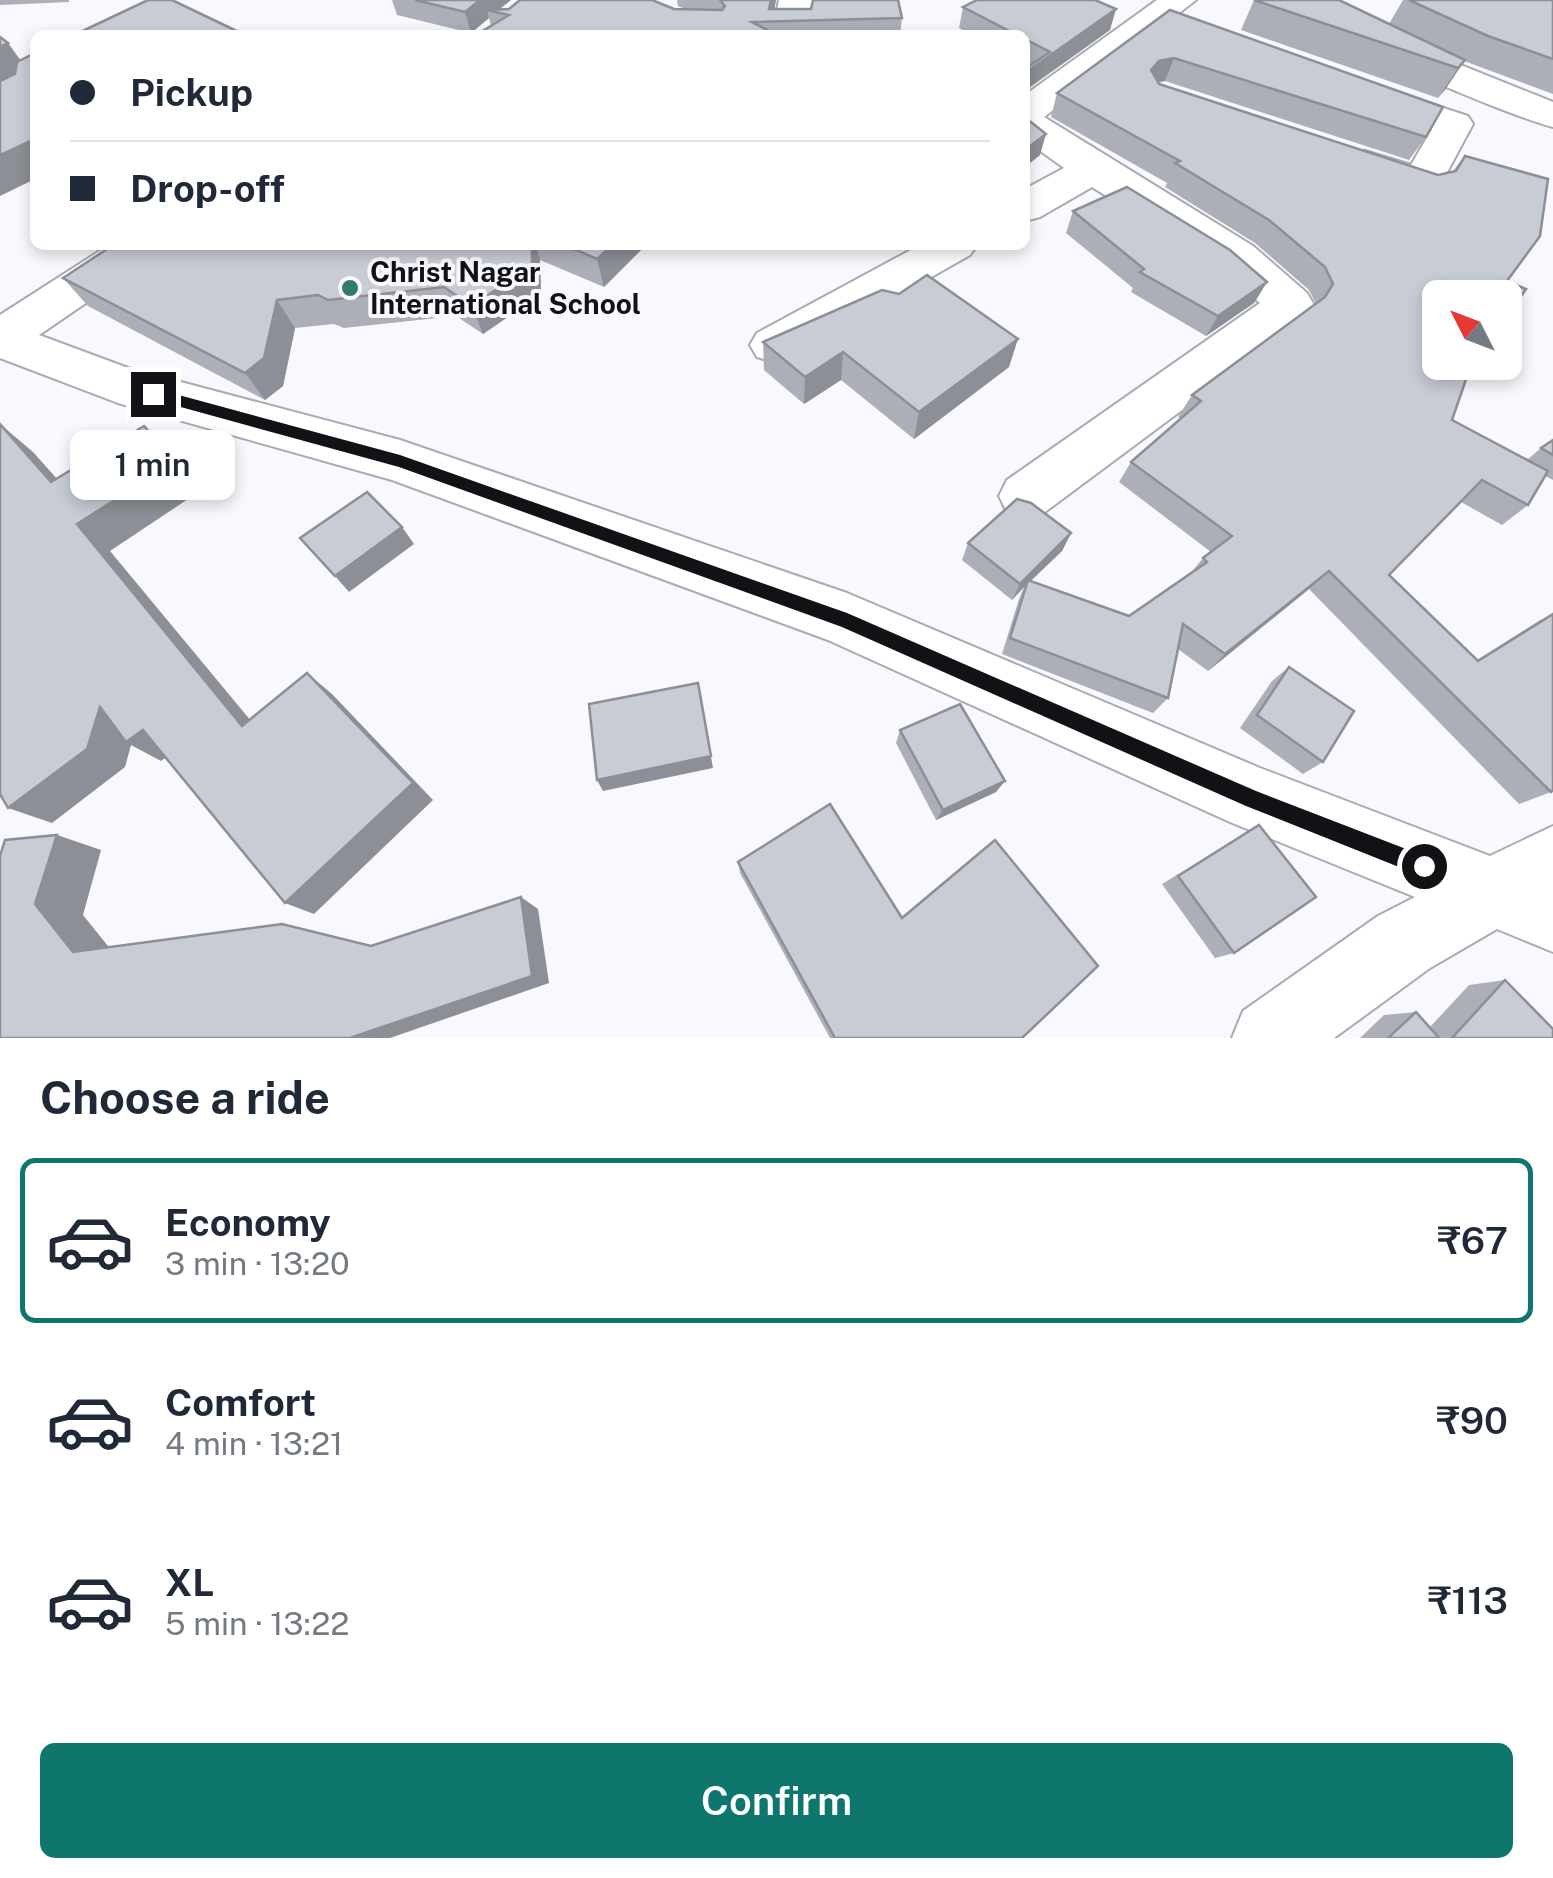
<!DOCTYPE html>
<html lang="en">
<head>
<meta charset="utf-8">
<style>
	:root { --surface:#fff; --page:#f6f6f7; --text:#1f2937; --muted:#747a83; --line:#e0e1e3; --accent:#0f766e }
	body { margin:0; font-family:"Public Sans",sans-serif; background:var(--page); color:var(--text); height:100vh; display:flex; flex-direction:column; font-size:38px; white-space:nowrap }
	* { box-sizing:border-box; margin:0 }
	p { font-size:32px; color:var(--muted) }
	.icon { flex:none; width:55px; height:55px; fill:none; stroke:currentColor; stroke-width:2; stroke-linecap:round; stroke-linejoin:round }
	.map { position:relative; height:1038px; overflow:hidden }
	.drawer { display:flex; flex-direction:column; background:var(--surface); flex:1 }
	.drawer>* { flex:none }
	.hud { position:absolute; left:30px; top:30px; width:1000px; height:220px; border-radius:15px; box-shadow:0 5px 15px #0003; display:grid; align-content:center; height:220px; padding:0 40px; background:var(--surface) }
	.needle { width:65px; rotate:312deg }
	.tools { position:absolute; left:1422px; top:280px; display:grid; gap:20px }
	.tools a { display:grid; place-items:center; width:100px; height:100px; border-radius:15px; background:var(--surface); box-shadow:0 5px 15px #0003; font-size:50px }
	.end { position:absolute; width:45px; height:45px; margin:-22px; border:12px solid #121216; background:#fff; box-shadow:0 0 0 5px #fff }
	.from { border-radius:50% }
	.bubble { position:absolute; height:70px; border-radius:15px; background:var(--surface); box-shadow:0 5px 15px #0003; font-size:32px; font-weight:600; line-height:70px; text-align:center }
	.hud b { display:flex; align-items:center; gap:35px; height:95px; font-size:38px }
	.hud b+b { border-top:2px solid var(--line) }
	.hud i { width:25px; height:25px; background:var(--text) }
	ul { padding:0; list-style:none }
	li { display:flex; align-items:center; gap:30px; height:165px; margin:0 20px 15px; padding:0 20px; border:5px solid transparent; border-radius:15px }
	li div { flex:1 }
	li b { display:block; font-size:38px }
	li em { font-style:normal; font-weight:600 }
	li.current { border-color:var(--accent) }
	li>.icon { width:90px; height:90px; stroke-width:1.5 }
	h2 { padding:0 40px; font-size:45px; line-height:120px }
	.cta { display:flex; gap:20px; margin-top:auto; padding:20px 40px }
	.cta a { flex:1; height:115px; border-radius:15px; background:var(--accent); color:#fff; font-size:40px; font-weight:600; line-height:115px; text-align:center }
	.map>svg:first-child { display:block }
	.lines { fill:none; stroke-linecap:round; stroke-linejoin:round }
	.minor-casing { stroke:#aaaab4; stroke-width:4 }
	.minor { fill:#fff; fill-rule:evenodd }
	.wall { fill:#acafb7 }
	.shaded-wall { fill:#8c8f95 }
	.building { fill:#c8ccd5; stroke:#8c8f95; stroke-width:2.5 }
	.route { fill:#121216 }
	.poi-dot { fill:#327a74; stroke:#f8f8fe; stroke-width:4 }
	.labels { text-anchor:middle; stroke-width:8; stroke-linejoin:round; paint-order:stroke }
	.poi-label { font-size:28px; font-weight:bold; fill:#121216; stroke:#f8f8fe; text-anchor:start }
</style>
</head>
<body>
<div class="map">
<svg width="1553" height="1038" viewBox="0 0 1553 1038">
	<rect width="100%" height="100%" fill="#f8f8fe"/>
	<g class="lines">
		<g class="minor-casing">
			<g id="minor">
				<path d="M779 0H813L808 35H772Z"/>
				<path d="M1157 0H1196L1044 117 1253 246 1307 293 1314 305 1307 317 1045 512 1026 518 1007 512 999 496 1007 480 1260 303 1221 268 1092 187 1040 217 1025 221V189L1064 168 1025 140V95Z"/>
				<path d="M1294 0H1334L1441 57 1553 102V127C1504 114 1320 38 1294 0Z"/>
				<path d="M1366 83 1468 116 1473 124 1437 191C1416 197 1357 181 1345 163L1351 154 1365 151 1411 165 1432 129 1353 102 1347 94 1353 86Z"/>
				<path d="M109 245H163L156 255 39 335 128 368 400 440 847 593 1260 768 1490 856 1553 826V952L1497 929 1430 968 1334 1038H1232L1243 1011 1378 916 1415 897 1230 822 828 640 392 480 118 403 0 358V315Z"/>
				<path d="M920 245H977L970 255 791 357 774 362 757 357 750 345 757 333Z"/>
			</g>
		</g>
		<use href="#minor" class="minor"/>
	</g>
	<g class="wall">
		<path d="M0 0H69V2L0 5Z"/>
		<path d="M392 0H511L499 9H685L678 6 677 0H776L774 9 902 18 900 35H476L491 26 489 18 471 33 397 15Z"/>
		<path d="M1254 0 1389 24 1403 0H1553V94L1464 61 1438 98 1241 30Z"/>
		<path d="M963 7 1110 30 1028 89 1027 119 1040 155 1025 167V69L1030 66 1025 63V35H972L959 28Z"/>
		<path d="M1170 10 1426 137 1409 160 1165 81 1158 83 1438 175 1453 171 1465 156 1440 298 1452 420 1527 460 1541 448 1553 440V480L1545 476 1528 505 1502 525 1461 502 1389 575 1477 660 1542 619 1551 792 1519 804 1309 589 1208 671 1178 649 1168 698 1153 713 1002 654 1019 599 1024 587 1012 600 962 560 968 543 1071 533 1062 551 1031 581 1129 616 1190 574 1203 558 1211 552 1119 482 1131 462 1181 419 1178 417 1192 395 1316 304 1309 290 1255 243 1165 187 1167 183 1051 117 1057 93Z"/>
		<path d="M1073 211 1267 282 1254 303 1206 336 1131 292 1133 288 1066 233Z"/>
		<path d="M113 245H646L604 287 540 260 541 294 483 334 456 316 344 328 334 324 295 328 283 386 265 400 88 306 63 278Z"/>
		<path d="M899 294 1009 367 914 439 841 380 804 404 764 370 763 342Z"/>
		<path d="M1289 667 1323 762 1303 774 1240 728 1272 681Z"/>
		<path d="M900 730 996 792 936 820 896 743Z"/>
		<path d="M1259 825 1234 953 1215 958 1162 884Z"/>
		<path d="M738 862 902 918 1022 1038H830L740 873Z"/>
		<path d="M1505 980 1553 1038H1360L1384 1015 1416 1012 1430 1027 1469 985Z"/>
	</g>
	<g class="shaded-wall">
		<path d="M480 0H511L496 12 487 10 489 18 471 33 465 12Z"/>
		<path d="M771 0H776L772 22 769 9Z"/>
		<path d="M1116 9 1110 30 1025 90 1028 71Z"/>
		<path d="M8 43 29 72 0 88V47Z"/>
		<path d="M1174 58 1165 81 1150 84 1151 70 1159 61Z"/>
		<path d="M1465 60 1445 90 1438 98 1458 68Z"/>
		<path d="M1046 134 1040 155 1025 167V150Z"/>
		<path d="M35 139V179L0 196V155Z"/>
		<path d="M532 245H536L540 260 541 294 483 334 472 306Z"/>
		<path d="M612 245H646L604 287 597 259Z"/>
		<path d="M1267 282 1254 303 1206 336 1218 316Z"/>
		<path d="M277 300 295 328 283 386 265 400 245 373Z"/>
		<path d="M1018 339 1009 367 914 439 919 412Z"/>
		<path d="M843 352 841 380 804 404 805 377Z"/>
		<path d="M0 424 33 452 84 509 51 482Z"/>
		<path d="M144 426 203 489 110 551 271 745 242 726 77 524Z"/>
		<path d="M402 527 414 544 349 592 335 576Z"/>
		<path d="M1071 533 1062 551 1026 585 1028 580 1024 587 1012 600 1020 584Z"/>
		<path d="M1329 571 1309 589 1208 671 1225 654Z"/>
		<path d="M307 673 332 694 433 800 314 914 285 903Z"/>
		<path d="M698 683 713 768 603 791 597 780Z"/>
		<path d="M100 707 177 749 161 761 131 745 125 767 52 823 8 808Z"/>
		<path d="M1005 781 996 792 936 820 943 810Z"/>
		<path d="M57 835 101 850 83 915 120 961 73 952 35 904Z"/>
		<path d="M521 897 538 909 549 983 390 1038H350Z"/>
	</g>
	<g class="building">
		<path d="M148 0H172L245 35H74Z"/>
		<path d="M415 0H480L465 12Z"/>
		<path d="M520 0H652L674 9 722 10 725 6 720 0H771L769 9H811L813 0H898L902 18 752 22 777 35H476L509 15 487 10 509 9Z"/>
		<path d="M977 0H1095L1116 9 1028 71 1027 119 1046 134 1025 150V69L1050 52 1025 39V35H1017L963 7Z"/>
		<path d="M1254 0H1339L1465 60 1458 68Z"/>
		<path d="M1409 0H1553V59L1488 36Z"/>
		<path d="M1170 10 1443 107 1426 137 1174 58 1159 61 1151 70 1159 84 1438 175 1456 171 1465 156 1548 179 1540 236 1507 281 1526 289 1505 320V298H1440V362H1472L1452 420 1548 471 1528 505 1482 480 1389 575 1478 661 1553 614V790L1551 792 1329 571 1225 654 1183 624 1168 698 1010 638 1028 580 1129 616 1207 562 1203 558 1232 536 1131 462 1201 401 1192 395 1325 297 1333 284 1325 267 1269 220 1175 163 1180 161 1057 93Z"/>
		<path d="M0 37 8 43 0 47Z"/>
		<path d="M35 53V139L0 155V81L15 74 17 62Z"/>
		<path d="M1127 187 1230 250 1267 282 1218 316 1140 272 1144 269 1073 211Z"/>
		<path d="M113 245H532V265L472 306 444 287 328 300 318 295 277 300 264 358 245 373 63 278Z"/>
		<path d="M565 245H612L597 259Z"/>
		<path d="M927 275 1018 339 919 412 843 352 805 377 763 342 882 290 899 294Z"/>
		<path d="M0 424 51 482 144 426 176 461 77 524 242 726 307 673 413 783 285 903 143 730 126 742 100 707 87 749 8 808 0 794Z"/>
		<path d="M1553 440V455L1541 448Z"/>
		<path d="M367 492 402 527 335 576 300 538Z"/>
		<path d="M1017 499 1031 503 1071 533 1020 584 968 543Z"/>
		<path d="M1289 667 1354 711 1323 762 1257 715Z"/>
		<path d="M698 683 711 756 597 780 589 704Z"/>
		<path d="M960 704 1005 781 943 810 900 730Z"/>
		<path d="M830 804 902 918 995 840 1098 966 1022 1038H835L738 862Z"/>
		<path d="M1259 825 1316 897 1234 953 1178 876Z"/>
		<path d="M57 835 35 904 73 952 282 924 371 946 521 897 532 976 350 1038H0V856L5 840Z"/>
		<path d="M1505 980 1553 1029V1038H1452Z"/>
		<path d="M1416 1012 1439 1038H1388Z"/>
	</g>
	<path class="route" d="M153 388 400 455 847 613 1256 791 1432 859 1435 866 1424 877 1246 806 842 627 399 467 148 398 146 394Z"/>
	<circle class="poi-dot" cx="350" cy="288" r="10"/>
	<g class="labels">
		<g class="poi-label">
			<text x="370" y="282">Christ Nagar<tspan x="370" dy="32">International School</tspan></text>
		</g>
	</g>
</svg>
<div class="tools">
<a><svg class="needle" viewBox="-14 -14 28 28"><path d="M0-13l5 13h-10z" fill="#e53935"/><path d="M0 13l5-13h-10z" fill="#747a83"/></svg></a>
</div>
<i class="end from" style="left:1424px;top:866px"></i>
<i class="end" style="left:153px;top:394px"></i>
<div class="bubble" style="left:70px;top:430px;width:165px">1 min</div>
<div class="hud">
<b><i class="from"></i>Pickup</b>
<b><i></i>Drop-off</b>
</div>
</div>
<section class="drawer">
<h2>Choose a ride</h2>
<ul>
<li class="current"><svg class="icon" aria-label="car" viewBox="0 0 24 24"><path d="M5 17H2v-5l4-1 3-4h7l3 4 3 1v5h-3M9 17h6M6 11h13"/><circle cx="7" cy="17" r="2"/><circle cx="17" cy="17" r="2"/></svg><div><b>Economy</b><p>3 min · 13:20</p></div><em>₹67</em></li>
<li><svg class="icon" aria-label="car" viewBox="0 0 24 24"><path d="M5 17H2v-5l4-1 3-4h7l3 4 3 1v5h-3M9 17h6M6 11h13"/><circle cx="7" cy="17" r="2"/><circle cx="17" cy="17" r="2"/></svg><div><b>Comfort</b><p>4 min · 13:21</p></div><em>₹90</em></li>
<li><svg class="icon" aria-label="car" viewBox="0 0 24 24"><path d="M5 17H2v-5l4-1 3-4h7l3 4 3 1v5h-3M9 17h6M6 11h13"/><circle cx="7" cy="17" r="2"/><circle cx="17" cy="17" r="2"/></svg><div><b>XL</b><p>5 min · 13:22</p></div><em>₹113</em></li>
</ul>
<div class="cta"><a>Confirm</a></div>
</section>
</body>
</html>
